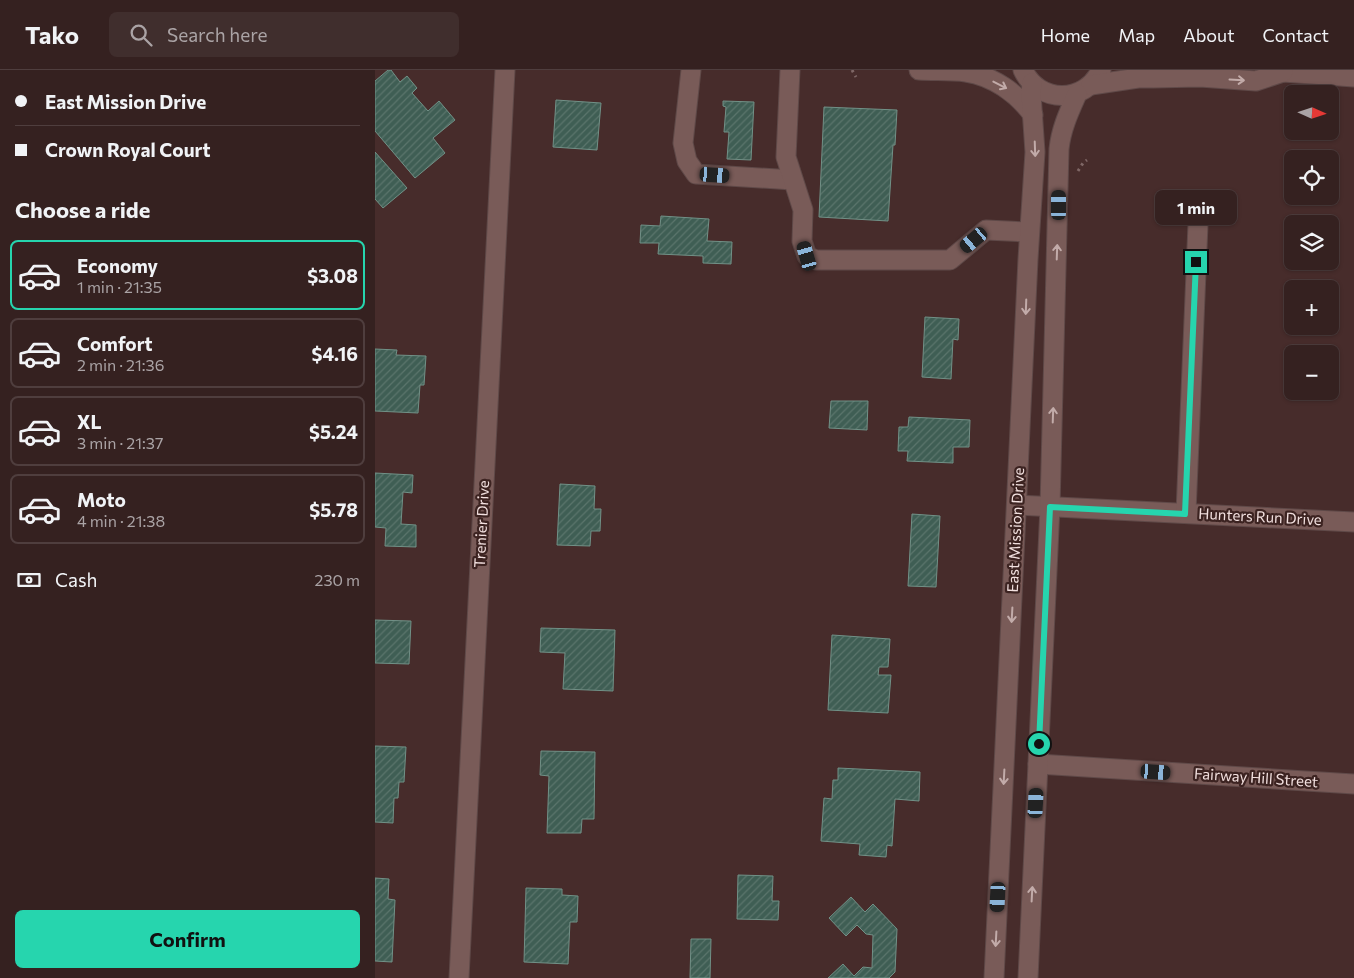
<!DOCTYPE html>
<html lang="en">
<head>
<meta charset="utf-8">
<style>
	:root { --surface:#352120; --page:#402e2d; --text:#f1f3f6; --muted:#aaa3a5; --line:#4f3e3e; --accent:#26d5ae }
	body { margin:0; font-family:Commissioner,sans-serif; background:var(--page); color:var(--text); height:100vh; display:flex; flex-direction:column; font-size:19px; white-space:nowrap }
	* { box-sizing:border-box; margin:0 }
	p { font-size:16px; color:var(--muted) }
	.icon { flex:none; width:28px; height:28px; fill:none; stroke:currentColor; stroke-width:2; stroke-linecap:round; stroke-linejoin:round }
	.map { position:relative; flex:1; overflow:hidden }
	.drawer { display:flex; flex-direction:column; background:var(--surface); width:375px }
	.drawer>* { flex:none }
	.top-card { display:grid; align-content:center; height:110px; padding:0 15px; background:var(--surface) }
	.needle { width:32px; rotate:93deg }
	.tools { position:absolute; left:909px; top:15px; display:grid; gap:10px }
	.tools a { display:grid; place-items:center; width:55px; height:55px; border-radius:8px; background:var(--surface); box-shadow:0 1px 4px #0004,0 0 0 1px var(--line); font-size:25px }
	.end { position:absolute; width:22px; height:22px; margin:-11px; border:6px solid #26d5ae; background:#111; box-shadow:0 0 0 2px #111 }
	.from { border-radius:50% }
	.bubble { position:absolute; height:35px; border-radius:8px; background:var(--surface); box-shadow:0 1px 4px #0004,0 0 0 1px var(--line); font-size:16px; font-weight:700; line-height:35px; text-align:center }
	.car { position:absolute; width:15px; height:30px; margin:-15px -8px; border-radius:6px; box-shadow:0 0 4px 1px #0007; background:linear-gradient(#222 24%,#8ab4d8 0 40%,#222 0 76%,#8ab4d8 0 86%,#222 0) }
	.top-card b { display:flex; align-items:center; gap:18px; height:48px; font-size:19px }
	.top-card b+b { border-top:1px solid var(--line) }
	.top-card i { width:12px; height:12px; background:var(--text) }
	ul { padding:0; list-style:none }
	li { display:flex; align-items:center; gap:15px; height:70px; margin:0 10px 8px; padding:0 5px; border:2px solid var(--line); border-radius:8px }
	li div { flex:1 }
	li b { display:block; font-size:19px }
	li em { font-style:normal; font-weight:700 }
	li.active { border-color:var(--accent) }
	li>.icon { width:45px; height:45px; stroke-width:1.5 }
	h2 { padding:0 15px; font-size:22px; line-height:60px }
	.pay { display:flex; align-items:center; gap:12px; height:55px; padding:0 15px; font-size:19px }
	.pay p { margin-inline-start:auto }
	.action { display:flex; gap:10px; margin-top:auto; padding:10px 15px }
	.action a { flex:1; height:58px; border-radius:8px; background:var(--accent); color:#111; font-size:20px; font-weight:700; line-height:58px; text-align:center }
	header { display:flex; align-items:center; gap:30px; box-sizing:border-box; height:70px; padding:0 25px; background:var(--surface); border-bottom:1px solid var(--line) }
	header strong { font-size:24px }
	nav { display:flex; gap:28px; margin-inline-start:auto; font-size:18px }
	.search { width:350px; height:45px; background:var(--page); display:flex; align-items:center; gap:12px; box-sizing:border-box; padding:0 18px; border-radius:8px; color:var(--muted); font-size:19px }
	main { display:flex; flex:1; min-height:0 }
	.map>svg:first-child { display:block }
	.building { fill:url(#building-hatch); stroke:#719187 }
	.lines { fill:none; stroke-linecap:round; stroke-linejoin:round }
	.minor-casing { stroke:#5f4948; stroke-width:21 }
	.path { stroke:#7f6766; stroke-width:3; stroke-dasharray:2.5 4; stroke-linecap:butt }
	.minor { stroke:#795b58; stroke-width:19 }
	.oneway { stroke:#c2aba9 }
	.route { stroke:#26d5ae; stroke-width:6 }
	.labels { text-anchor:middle; stroke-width:4.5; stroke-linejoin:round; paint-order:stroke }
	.street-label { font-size:15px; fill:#f2e0df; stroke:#3c2321 }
</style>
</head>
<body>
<header>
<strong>Tako</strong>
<div class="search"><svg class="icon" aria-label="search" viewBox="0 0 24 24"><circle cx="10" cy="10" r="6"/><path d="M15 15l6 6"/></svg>Search here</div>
<nav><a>Home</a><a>Map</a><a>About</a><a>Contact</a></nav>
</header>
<main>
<section class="drawer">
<div class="top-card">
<b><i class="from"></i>East Mission Drive</b>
<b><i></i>Crown Royal Court</b>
</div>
<h2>Choose a ride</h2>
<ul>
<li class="active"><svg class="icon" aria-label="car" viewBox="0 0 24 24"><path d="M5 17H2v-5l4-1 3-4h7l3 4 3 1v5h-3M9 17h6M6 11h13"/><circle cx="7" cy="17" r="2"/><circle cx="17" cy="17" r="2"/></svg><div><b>Economy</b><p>1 min · 21:35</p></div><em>$3.08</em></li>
<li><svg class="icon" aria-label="car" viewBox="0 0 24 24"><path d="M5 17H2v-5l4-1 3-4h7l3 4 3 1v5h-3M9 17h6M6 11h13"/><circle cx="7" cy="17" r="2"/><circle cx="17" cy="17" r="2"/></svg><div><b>Comfort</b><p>2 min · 21:36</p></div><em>$4.16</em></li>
<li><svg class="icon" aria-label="car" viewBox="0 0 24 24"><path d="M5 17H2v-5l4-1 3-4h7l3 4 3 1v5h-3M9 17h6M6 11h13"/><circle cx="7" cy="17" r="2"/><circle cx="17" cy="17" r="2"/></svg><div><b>XL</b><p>3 min · 21:37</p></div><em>$5.24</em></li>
<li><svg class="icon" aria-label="car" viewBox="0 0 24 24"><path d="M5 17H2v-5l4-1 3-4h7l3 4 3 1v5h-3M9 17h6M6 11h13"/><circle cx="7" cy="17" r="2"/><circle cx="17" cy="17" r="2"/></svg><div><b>Moto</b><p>4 min · 21:38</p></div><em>$5.78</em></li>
</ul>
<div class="pay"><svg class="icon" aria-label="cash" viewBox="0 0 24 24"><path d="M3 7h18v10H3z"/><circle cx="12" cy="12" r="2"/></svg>Cash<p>230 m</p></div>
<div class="action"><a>Confirm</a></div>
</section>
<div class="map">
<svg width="979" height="908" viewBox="0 0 979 908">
	<defs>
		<pattern id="building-hatch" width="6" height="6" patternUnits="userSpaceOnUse" patternTransform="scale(1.25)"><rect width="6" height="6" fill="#3f5e54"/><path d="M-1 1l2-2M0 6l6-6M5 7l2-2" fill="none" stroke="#5b756c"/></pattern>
	</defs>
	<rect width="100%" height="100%" fill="#472c2b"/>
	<g class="building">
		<path d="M13 0H16L25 12 32 6 42 18 37 23 53 41 64 31 80 50 58 68 70 83 40 108 0 61V11Z"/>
		<path d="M181 30 226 33 222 80 178 77Z"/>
		<path d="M348 31 379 32 376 90 352 89 354 62H349L351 37 348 36Z"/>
		<path d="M449 37 522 40 520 75H518L513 151 444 147Z"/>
		<path d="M0 82 32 118 8 138 0 129Z"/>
		<path d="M286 146 334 149 332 171 357 172 356 194 328 193V186L283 184 284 173H265L266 155 285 156Z"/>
		<path d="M550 247 584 249 583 270 578 269 576 309 547 307Z"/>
		<path d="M0 279 22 280 21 285 51 286 49 315H45L43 343 0 341Z"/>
		<path d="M456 331H493L492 360 454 358Z"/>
		<path d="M534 347 595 350 594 377H578V393L532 391 533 381H523L524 357H533Z"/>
		<path d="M0 403 38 405 37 423 28 422 26 454 41 455V477L10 476 11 458 0 457Z"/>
		<path d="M185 414 220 416 219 439H226L225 461H216L215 476 182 475Z"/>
		<path d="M537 444 565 446 561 517 533 516Z"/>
		<path d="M0 550 36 551 34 594 0 593Z"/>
		<path d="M166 558 240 560 238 621 188 619 190 583 165 582Z"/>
		<path d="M457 565 515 569 513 597H504L503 605H516L513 643 453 640Z"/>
		<path d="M0 676 31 677 29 712H24L23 728H19L18 753 0 752Z"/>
		<path d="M166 681 220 682 219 749H207L206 763H172L174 706 165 705Z"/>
		<path d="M463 698 545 702 544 731 520 729 517 776 512 775 511 787 484 785 485 774 446 771 449 728 457 729 458 710H463Z"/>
		<path d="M363 805 398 806 397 831H404L403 850 362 849Z"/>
		<path d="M0 808 14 809 13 829 20 830 17 892 0 891Z"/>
		<path d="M151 818 187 819V825L203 826 202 852H195L193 894 149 892Z"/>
		<path d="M476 827 490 842 498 834 522 859 520 902 514 908H453L468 894 479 906 488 897 497 898 498 865 491 864 482 855 471 866 454 848Z"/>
		<path d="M316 869H336L335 908H315Z"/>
	</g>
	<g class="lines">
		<g class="minor-casing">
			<g id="minor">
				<path d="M316 0 308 73 312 91 321 104 418 110"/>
				<path d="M415 0 411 87 428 140 427 171 432 186 441 190H575L611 160 654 162"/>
				<path d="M544 0C559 1 575 0 591 2 618 6 642 23 658 45"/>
				<path d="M648 0C664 34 710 34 726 0"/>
				<path d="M903 0 908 2 979 7"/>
				<path d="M716 15 763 8H778L825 7 881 11 908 2"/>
				<path d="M642 435 979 452"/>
				<path d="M811 443 823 154"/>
				<path d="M663 694 979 714"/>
				<path d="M84 908 130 0"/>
				<path d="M619 908 653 189 660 82 656 24 657 13"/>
				<path d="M653 908 675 437 684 79C686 59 694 42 702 24"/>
			</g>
		</g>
		<g class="path">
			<path d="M477 0 481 7"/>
			<path d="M703 101 708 93 712 90"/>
		</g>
		<use href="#minor" class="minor"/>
	</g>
	<defs><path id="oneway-shaft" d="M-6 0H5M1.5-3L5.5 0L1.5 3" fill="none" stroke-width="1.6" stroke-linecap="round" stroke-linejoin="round" transform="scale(1.25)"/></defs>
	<g class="oneway">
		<use href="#oneway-shaft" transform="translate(862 10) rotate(3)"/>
		<use href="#oneway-shaft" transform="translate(625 15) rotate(27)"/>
		<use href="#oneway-shaft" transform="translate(660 79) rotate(88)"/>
		<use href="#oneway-shaft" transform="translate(682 182) rotate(-88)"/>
		<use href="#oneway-shaft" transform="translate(651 237) rotate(92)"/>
		<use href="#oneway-shaft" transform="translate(678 345) rotate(-88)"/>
		<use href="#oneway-shaft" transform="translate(637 545) rotate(93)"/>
		<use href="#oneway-shaft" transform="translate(629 707) rotate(93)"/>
		<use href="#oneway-shaft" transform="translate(657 824) rotate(-87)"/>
		<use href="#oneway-shaft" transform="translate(621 869) rotate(93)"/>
	</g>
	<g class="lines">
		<path class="route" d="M664 674 675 437 810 444 821 192"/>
	</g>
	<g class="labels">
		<g class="street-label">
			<text transform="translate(885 447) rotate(3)" y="5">Hunters Run Drive</text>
			<text transform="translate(107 454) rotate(-87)" y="5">Trenier Drive</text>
			<text transform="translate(641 460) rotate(-87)" y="5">East Mission Drive</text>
			<text transform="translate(881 708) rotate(4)" y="5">Fairway Hill Street</text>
		</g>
	</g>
</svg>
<div class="tools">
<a><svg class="needle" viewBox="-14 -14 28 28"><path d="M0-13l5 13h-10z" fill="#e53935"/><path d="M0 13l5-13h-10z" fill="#aaa3a5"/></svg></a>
<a><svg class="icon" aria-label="locate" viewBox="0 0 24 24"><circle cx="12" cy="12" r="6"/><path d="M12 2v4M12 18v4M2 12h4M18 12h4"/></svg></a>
<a><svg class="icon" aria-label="layers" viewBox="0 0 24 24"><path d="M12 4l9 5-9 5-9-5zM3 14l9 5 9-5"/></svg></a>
<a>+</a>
<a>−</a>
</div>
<i class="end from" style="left:664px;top:674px"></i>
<i class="end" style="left:821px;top:192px"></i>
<div class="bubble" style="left:780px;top:120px;width:82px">1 min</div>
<i class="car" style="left:340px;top:105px;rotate:94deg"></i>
<i class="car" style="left:684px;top:135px;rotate:0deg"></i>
<i class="car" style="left:599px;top:170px;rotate:230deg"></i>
<i class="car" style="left:432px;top:186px;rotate:344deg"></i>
<i class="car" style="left:781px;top:702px;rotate:94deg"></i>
<i class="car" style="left:661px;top:733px;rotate:3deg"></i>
<i class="car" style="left:623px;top:827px;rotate:183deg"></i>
</div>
</main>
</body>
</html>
